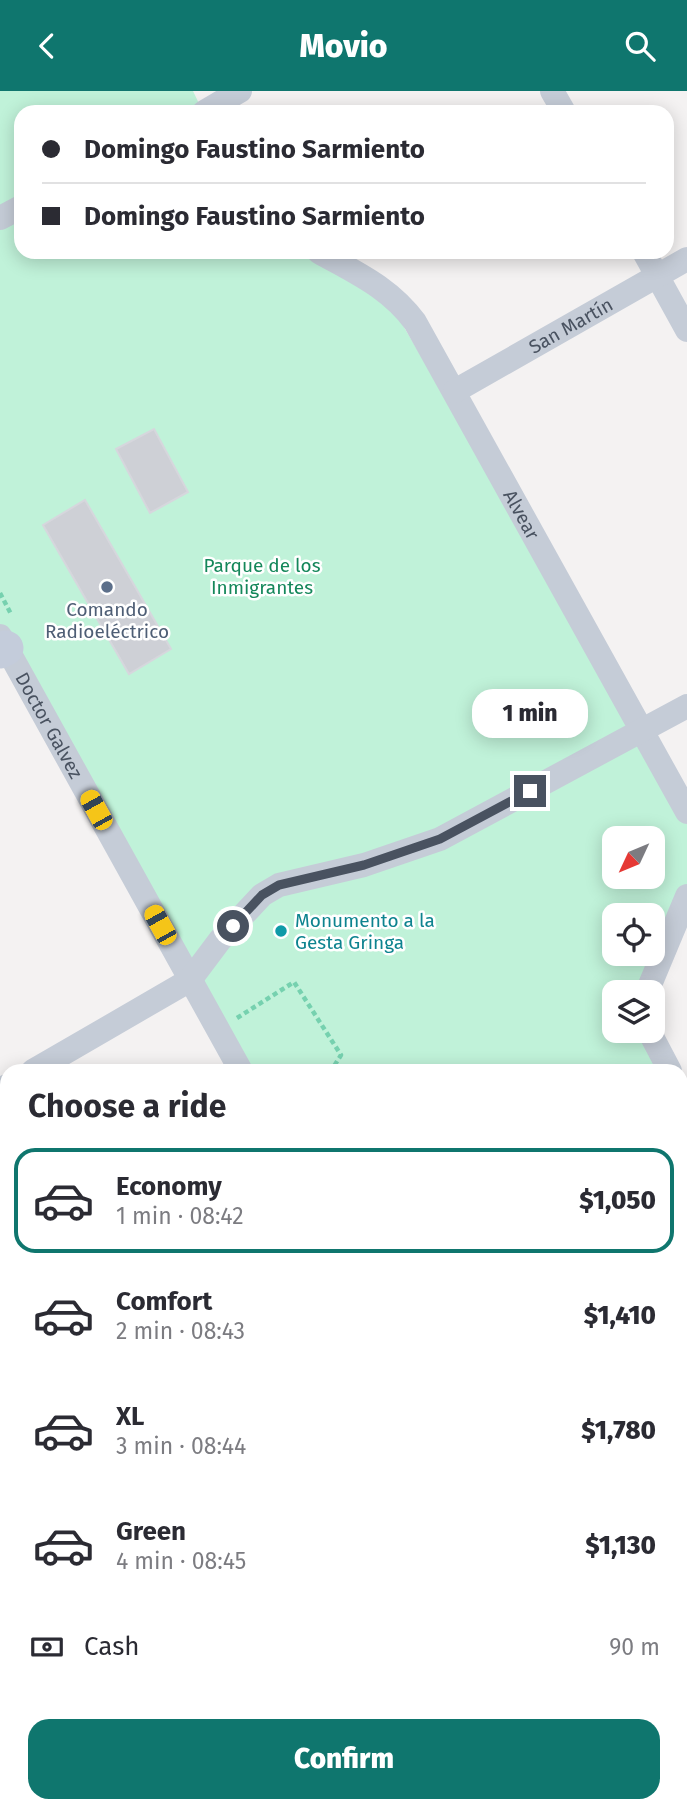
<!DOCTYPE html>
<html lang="en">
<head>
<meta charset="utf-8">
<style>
	:root { --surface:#fff; --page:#f7f7f7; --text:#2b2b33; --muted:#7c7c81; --line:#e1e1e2; --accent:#0f766e }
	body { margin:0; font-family:"Fira Sans",sans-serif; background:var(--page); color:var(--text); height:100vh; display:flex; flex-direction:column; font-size:26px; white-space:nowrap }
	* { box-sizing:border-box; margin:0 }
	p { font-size:23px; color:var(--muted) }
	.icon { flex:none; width:38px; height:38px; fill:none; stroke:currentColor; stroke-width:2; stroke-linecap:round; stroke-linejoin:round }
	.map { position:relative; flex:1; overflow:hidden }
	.panel { position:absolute; left:0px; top:973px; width:688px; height:749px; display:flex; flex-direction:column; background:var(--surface); border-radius:21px 21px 0 0; box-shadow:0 4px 18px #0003 }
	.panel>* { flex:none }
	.hud { position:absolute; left:14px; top:14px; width:660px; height:154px; border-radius:21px; box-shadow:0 4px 18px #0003; display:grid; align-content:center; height:154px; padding:0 28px; background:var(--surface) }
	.needle { width:46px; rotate:226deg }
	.controls { position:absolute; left:602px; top:735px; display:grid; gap:14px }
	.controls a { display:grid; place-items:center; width:63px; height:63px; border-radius:14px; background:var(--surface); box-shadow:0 4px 18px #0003; font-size:35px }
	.end { position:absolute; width:32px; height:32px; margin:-16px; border:9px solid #495260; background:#fff; box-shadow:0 0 0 4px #fff }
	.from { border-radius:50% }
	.bubble { position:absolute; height:49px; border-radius:21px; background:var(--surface); box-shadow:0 4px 18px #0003; font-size:23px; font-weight:800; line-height:49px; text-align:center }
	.car { position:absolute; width:21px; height:42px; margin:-21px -10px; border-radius:9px; box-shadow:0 0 5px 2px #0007; background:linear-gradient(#f5c518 24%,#345 0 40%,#f5c518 0 76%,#345 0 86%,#f5c518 0) }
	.hud b { display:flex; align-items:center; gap:24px; height:66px; font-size:26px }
	.hud b+b { border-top:2px solid var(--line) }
	.hud i { width:18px; height:18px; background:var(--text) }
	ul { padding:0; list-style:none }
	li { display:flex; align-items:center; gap:21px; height:105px; margin:0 14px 10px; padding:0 14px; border:4px solid transparent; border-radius:21px }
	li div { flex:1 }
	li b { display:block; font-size:26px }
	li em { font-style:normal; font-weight:800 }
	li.active { border-color:var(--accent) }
	li>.icon { width:63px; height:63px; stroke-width:1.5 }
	h2 { padding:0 28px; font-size:32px; line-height:84px }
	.pay { display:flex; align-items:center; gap:18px; height:77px; padding:0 28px; font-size:26px }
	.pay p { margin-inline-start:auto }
	.primary-button { display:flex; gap:14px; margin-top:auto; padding:14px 28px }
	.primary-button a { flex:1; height:80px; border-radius:21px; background:var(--accent); color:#fff; font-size:28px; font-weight:800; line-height:80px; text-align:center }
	header { display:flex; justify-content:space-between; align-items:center; height:91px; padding:0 28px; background:var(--accent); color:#fff; font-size:32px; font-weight:800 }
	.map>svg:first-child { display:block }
	.green { fill:#c0f2d9; fill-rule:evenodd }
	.building { fill:#ced0d6; stroke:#d6d7dd; stroke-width:2 }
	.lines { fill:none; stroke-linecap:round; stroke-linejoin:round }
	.path { stroke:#76d1af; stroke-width:4.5; stroke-dasharray:5 3.5; stroke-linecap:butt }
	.minor { stroke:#c5ccd7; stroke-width:24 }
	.secondary { stroke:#c4ccdb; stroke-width:35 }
	.route { stroke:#495260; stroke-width:9 }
	.service-dot { fill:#5c6f8a; stroke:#fff; stroke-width:2.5 }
	.culture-dot { fill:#0f9aa8; stroke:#fff; stroke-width:2.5 }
	.labels { text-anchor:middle; stroke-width:5; stroke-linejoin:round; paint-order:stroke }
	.street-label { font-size:19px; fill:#495260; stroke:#fff }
	.park-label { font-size:19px; fill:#14875a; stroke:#fff }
	.service-label { font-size:19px; fill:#4e5e75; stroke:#fff }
	.culture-label { font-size:19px; fill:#0d838f; stroke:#fff; text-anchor:start }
</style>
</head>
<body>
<header><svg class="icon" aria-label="back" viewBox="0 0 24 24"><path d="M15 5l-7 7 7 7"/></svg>Movio<svg class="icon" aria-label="search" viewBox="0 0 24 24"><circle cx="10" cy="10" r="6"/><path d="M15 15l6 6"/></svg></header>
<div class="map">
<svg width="687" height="1722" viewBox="0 0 687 1722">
	<rect width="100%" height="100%" fill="#f4f2f2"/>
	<path class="green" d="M0 0H193L203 21H21V161H319L380 195 687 721V805L647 901H614V940H649L670 980H241L0 545ZM614 747H653V786H614ZM614 824H653V863H614Z"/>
	<g class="building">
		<path d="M154 338 188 401 150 422 116 358Z"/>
		<path d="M85 409 171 558 129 583 43 434Z"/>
	</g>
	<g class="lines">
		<g class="path">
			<path d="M0 502 11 523"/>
			<path d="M237 927 294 891 341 964 331 980"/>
		</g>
		<g class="minor">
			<path d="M552 0 564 21"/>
			<path d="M204 21 240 0"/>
			<path d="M0 127 21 116"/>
			<path id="s1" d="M319 161C356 182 389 196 415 231L687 721"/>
			<path d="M644 161 687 239"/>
			<path id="s2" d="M455 300 687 168"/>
			<path id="s3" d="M0 545 241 980"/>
			<path d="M647 901 687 805"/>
			<path d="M649 940 670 980"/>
			<path d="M33 980 190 889 220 849 262 804 279 794 364 774 440 748 687 615"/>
			<path d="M0 999 7 995"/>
			<path d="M681 999 687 1010"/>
			<path d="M681 1031 687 1028"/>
			<path d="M0 1323 7 1335"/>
			<path d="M0 1420 7 1416"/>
			<path d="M681 1435 687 1431"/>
			<path d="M223 1715 226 1722"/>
			<path d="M656 1715 660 1722"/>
			<path d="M166 1722 179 1715"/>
		</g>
		<path class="secondary" d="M0 560 6 557"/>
	</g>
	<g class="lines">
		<path class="route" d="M233 835 262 804 279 794 364 774 440 748 530 700"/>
	</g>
	<circle class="service-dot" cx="107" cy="496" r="7"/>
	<circle class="culture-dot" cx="281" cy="840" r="7"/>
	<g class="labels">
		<g class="street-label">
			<text dy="7" stroke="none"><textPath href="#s2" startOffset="133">San Martín</textPath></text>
			<text dy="7" stroke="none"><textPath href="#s1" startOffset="340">Alvear</textPath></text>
			<text dy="7" stroke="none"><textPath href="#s3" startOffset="102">Doctor Galvez</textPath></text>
		</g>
		<g class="park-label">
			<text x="262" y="481">Parque de los<tspan x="262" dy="22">Inmigrantes</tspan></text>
		</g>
		<g class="service-label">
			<text x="107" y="525">Comando<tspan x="107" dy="22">Radioeléctrico</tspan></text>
		</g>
		<g class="culture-label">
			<text x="295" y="836">Monumento a la<tspan x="295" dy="22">Gesta Gringa</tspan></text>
		</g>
	</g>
</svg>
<div class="controls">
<a><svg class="needle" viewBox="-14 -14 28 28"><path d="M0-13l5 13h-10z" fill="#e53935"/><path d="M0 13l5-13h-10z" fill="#7c7c81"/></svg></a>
<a><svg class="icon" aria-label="locate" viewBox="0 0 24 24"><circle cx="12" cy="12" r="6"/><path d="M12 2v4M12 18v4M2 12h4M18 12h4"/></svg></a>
<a><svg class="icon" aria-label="layers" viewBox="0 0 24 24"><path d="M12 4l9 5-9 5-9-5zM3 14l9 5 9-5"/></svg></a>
</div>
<i class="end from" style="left:233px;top:835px"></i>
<i class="end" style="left:530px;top:700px"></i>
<div class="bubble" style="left:472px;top:598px;width:116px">1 min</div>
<i class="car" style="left:96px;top:719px;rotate:331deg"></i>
<i class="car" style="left:160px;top:834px;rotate:331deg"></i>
<div class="hud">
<b><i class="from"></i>Domingo Faustino Sarmiento</b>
<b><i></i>Domingo Faustino Sarmiento</b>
</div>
<section class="panel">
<h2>Choose a ride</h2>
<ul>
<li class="active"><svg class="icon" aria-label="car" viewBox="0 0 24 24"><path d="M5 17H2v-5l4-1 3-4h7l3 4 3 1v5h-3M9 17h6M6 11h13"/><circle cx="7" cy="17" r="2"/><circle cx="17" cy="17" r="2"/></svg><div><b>Economy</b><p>1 min · 08:42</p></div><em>$1,050</em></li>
<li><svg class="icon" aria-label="car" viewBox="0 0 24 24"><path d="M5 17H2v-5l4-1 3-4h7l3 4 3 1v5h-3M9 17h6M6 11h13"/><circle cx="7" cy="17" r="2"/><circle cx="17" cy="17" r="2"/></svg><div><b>Comfort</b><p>2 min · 08:43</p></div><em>$1,410</em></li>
<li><svg class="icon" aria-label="car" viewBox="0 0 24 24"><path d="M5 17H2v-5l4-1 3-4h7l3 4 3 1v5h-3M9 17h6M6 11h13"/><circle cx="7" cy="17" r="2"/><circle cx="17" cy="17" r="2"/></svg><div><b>XL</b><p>3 min · 08:44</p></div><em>$1,780</em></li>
<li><svg class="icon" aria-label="car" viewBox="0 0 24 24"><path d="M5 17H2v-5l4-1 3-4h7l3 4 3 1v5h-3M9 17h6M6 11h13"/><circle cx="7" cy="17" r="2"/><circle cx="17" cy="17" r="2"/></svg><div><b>Green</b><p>4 min · 08:45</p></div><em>$1,130</em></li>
</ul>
<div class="pay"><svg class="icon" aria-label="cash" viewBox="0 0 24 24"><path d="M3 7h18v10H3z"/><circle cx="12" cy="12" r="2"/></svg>Cash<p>90 m</p></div>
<div class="primary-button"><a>Confirm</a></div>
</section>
</div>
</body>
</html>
